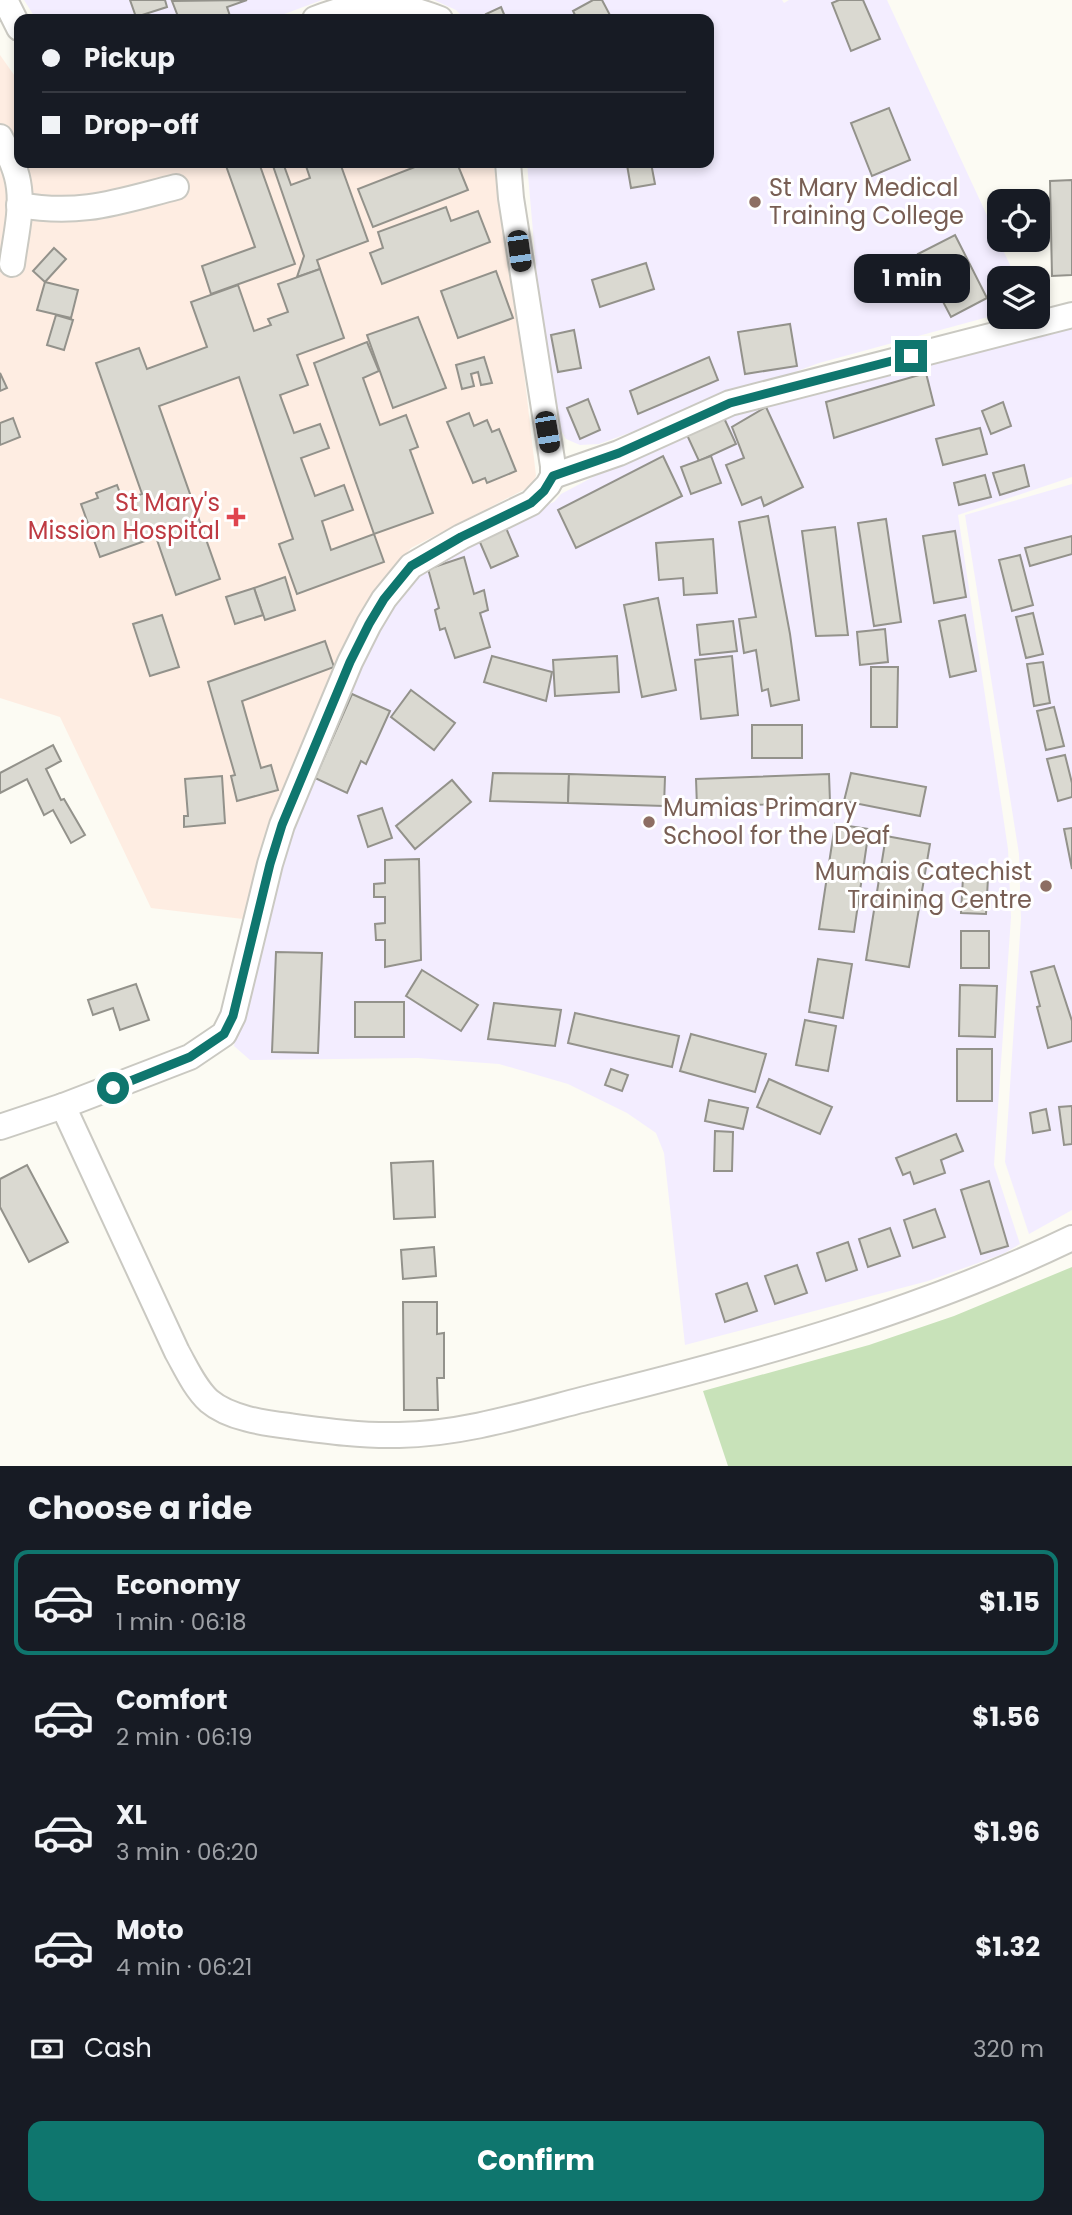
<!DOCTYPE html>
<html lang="en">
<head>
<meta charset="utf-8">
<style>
	:root { --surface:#171b24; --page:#20242c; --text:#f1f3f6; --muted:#9ea1a6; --line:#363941; --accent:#0f766e }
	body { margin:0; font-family:Poppins,sans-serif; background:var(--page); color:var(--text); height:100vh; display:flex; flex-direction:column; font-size:26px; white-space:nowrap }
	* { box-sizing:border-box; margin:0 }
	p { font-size:23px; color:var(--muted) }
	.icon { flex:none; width:38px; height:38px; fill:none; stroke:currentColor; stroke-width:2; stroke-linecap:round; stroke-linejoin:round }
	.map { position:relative; height:1466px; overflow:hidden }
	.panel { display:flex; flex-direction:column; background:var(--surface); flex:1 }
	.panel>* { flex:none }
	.guide { position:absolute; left:14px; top:14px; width:700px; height:154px; border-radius:14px; box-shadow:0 4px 10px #0003; display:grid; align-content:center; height:154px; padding:0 28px; background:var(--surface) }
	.tools { position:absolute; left:987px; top:189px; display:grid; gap:14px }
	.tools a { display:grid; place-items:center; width:63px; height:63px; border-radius:14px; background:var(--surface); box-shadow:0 4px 10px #0003; font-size:35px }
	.end { position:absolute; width:32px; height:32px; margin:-16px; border:9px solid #0f766e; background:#fff; box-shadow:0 0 0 4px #fff }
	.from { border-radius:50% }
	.bubble { position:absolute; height:49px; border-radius:14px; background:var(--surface); box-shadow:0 4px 10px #0003; font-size:23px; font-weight:700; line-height:49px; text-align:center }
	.car { position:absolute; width:21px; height:42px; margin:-21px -10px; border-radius:9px; box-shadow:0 0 5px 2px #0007; background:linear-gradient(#222 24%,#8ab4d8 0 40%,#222 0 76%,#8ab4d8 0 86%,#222 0) }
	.guide b { display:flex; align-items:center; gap:24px; height:66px; font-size:26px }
	.guide b+b { border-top:2px solid var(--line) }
	.guide i { width:18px; height:18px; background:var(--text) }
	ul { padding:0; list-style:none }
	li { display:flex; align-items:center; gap:21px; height:105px; margin:0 14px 10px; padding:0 14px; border:4px solid transparent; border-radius:14px }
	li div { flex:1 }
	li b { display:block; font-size:26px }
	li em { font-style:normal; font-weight:700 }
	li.selected { border-color:var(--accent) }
	li>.icon { width:63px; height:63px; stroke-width:1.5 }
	h2 { padding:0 28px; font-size:32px; line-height:84px }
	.pay { display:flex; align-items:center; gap:18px; height:77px; padding:0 28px; font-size:26px }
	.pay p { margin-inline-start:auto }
	.button { display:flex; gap:14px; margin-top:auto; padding:14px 28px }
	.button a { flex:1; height:80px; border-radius:14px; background:var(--accent); color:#fff; font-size:28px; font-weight:700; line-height:80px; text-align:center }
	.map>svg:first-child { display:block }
	.education { fill:#f3edff }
	.medical { fill:#feede2 }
	.green { fill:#c8e2b9 }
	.building { fill:#dad9d1; stroke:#93928b; stroke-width:2 }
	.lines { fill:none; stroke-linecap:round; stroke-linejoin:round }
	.minor-casing { stroke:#cac9c2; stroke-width:28 }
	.minor { stroke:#fff; stroke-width:24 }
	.route { stroke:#0f766e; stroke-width:9 }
	.education-dot { fill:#8d6e63; stroke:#fff; stroke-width:2.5 }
	.health-dot { fill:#e0444e; stroke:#fff; stroke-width:2.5 }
	.labels { text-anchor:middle; stroke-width:6; stroke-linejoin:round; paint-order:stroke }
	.education-label { font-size:24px; fill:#785e54; stroke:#fff; text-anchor:start }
	.health-label { font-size:24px; fill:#be3a42; stroke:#fff; text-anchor:end }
</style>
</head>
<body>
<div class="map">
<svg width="1072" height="1466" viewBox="0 0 1072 1466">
	<rect width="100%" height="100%" fill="#fcfbf3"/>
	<g class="education">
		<path d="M24 0H322L271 19H36Z"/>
		<path d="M434 0H782L784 3 789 0H887L1016 278H999V314L819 363 599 444 580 445 566 439 555 420 545 370 527 163H709V19H465L456 10Z"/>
		<path d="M1072 329V477L958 515 1008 849 1011 917 994 1165 1020 1244 1003 1254 928 1281 685 1345 664 1153 656 1133 627 1113 568 1084 499 1064 418 1058 250 1060 234 1046 277 870 347 683 414 572 501 524 554 502 561 494 680 431 766 401Z"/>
		<path d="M1072 484V1210L1029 1234 1005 1162 1021 919 1019 854 965 515Z"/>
	</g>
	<path class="medical" d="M0 55 19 82V163H493L513 277 536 476 531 486 411 548 373 592 263 841 243 919 151 908 60 717 0 698Z"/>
	<path class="green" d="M1072 1267V1466H728L703 1391 869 1345 954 1316Z"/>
	<g class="building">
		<path d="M130 0H165L167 7 136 17Z"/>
		<path d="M247 0 227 7 231 19H179L172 1Z"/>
		<path d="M593 0H602L612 19H577L573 11Z"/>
		<path d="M839 0H863L880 39 851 51 832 3Z"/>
		<path d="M501 7 506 19H488L486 14Z"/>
		<path d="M889 108 910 160 872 176 851 123Z"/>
		<path d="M225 163H259L295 264 211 294 202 266 255 247Z"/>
		<path d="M272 163H283L291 185 310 178 305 163H340L368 241 317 260 320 269 297 277 304 256Z"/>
		<path d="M425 163H457L468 190 373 227 358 189Z"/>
		<path d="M637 163H651L655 184 631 188 627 165Z"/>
		<path d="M1072 180V275L1052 276 1050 181Z"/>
		<path d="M446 207 451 221 478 211 490 242 382 284 370 253 383 248 378 232Z"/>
		<path d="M955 235 987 298 951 317 918 254Z"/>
		<path d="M54 248 66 259 45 282 33 271Z"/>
		<path d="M646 263 654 289 600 307 592 280Z"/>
		<path d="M320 269 344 338 297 355 308 385 280 395 294 433 320 424 329 448 301 458 315 496 344 485 353 510 322 521 331 550 374 534 384 562 297 594 279 544 293 539 239 377 159 406 220 579 176 595 156 537 100 557 81 504 98 498 96 493 117 485 123 501 142 494 96 363 139 348 147 369 207 347 191 302 238 285 254 331 271 325 268 319 288 312 278 284Z"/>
		<path d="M496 271 513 318 458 338 441 291Z"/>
		<path d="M45 282 78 290 71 318 37 310Z"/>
		<path d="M56 315 73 320 64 350 47 345Z"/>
		<path d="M418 317 446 388 393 408 367 335Z"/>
		<path d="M790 324 797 366 745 374 738 332Z"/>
		<path d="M574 330 581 368 558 372 551 335Z"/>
		<path d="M367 342 379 371 363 378 380 425 406 415 418 447 410 450 433 513 374 534 314 363Z"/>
		<path d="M484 357 492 383 481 385 478 372 471 374 474 386 462 389 456 365Z"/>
		<path d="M709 357 718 380 638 414 630 391Z"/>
		<path d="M0 373 7 388 0 391Z"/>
		<path d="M926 373 934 405 834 438 826 402Z"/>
		<path d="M588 399 600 430 580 439 567 408Z"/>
		<path d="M1003 402 1011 426 991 434 982 411Z"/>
		<path d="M766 407 803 487 764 506 761 497 742 505 726 465 744 458 732 427Z"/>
		<path d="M469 413 474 426 487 420 492 432 499 429 516 471 487 483 485 478 473 483 447 422Z"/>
		<path d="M13 418 20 437 0 445V423Z"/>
		<path d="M724 418 736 444 699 461 687 435Z"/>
		<path d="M980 428 987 454 943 465 936 439Z"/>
		<path d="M663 456 682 496 576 548 558 510Z"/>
		<path d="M711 456 721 483 691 494 681 467Z"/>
		<path d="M1024 465 1029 486 1000 495 993 473Z"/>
		<path d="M985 475 991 497 959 505 954 483Z"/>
		<path d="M768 516 790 634 799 700 771 706 768 689 762 691 756 650 744 653 739 619 756 617 739 522Z"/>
		<path d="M886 519 901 622 874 626 858 523Z"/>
		<path d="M835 527 848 635 816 636 802 531Z"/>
		<path d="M506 528 518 556 491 568 479 540Z"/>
		<path d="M955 531 966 597 934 603 923 536Z"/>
		<path d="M1072 536V554L1030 566 1025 548Z"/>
		<path d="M713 539 717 593 684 595 683 578 659 580 656 543Z"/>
		<path d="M1020 555 1033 605 1012 611 999 560Z"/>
		<path d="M464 557 474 594 484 590 488 610 480 613 490 647 455 658 445 628 440 630 435 610 439 608 428 569Z"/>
		<path d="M285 577 295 610 265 620 254 588Z"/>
		<path d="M254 588 263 615 235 624 226 597Z"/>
		<path d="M658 598 676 690 642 697 624 605Z"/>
		<path d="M1033 613 1043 654 1026 658 1016 617Z"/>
		<path d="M162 615 179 667 150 676 133 624Z"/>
		<path d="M965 615 976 671 950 677 939 621Z"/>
		<path d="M733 621 737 651 700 655 697 625Z"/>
		<path d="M885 629 888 662 860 665 857 632Z"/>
		<path d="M325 641 334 667 242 701 261 768 271 765 278 790 237 801 231 776 235 775 208 682Z"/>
		<path d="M492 656 552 672 546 701 484 682Z"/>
		<path d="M617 656 619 692 555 696 553 660Z"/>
		<path d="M732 656 738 715 701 719 695 660Z"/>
		<path d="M1043 662 1050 703 1034 706 1027 664Z"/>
		<path d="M871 667H898L897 727H871Z"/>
		<path d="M411 690 455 723 434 750 391 717Z"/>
		<path d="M352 694 390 711 366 764 361 761 347 793 315 778Z"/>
		<path d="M1054 707 1064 746 1046 750 1037 711Z"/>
		<rect x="752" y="725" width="50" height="33"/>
		<path d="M53 745 61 761 46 769 61 800 64 799 85 835 71 843 53 810 44 815 27 779 0 793V773Z"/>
		<path d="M1065 755 1072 783V797L1058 801 1047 759Z"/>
		<path d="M493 773 569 774 568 803 490 801Z"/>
		<path d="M851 773 926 787 920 816 844 801Z"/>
		<path d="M569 774 665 777 664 806 568 803Z"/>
		<path d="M829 774 830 802 697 807 696 779Z"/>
		<path d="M222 776 225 823 184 827V816H188L185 779Z"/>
		<path d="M452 780 471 802 415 849 396 826Z"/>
		<path d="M382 808 392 838 368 847 358 816Z"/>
		<path d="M835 824 869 829 854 932 819 929Z"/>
		<path d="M1072 828V869L1064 829Z"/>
		<path d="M886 836 930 844 909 967 866 960Z"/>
		<path d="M419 859 421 960 385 967V940H376L375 924 385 923V897H374V884L385 883V860Z"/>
		<path d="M963 877 988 878 986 914 961 913Z"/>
		<rect x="961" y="931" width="28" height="37"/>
		<path d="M276 952 322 953 318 1053 272 1052Z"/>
		<path d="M818 959 852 964 843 1018 809 1012Z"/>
		<path d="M1054 966 1072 1021V1041L1048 1048 1037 1007 1040 1006 1031 972Z"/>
		<path d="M422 970 478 1005 461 1031 406 996Z"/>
		<path d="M136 984 149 1020 120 1030 113 1008 93 1015 88 1000Z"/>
		<path d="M960 985 997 986 995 1037 959 1036Z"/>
		<rect x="355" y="1002" width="49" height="35"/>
		<path d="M494 1003 561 1010 555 1046 488 1039Z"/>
		<path d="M575 1013 679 1036 672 1067 568 1043Z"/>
		<path d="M805 1020 836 1026 828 1071 796 1065Z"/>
		<path d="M691 1034 766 1054 755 1092 680 1071Z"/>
		<rect x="957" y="1049" width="35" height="52"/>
		<path d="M611 1069 628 1075 622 1091 605 1085Z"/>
		<path d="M769 1079 832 1107 820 1134 757 1107Z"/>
		<path d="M709 1100 748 1108 743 1129 705 1121Z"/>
		<path d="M1072 1106V1144L1064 1145 1059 1107Z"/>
		<path d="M1046 1109 1050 1130 1033 1133 1030 1113Z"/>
		<path d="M715 1131 733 1132 732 1171H714Z"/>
		<path d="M956 1134 963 1151 941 1160 945 1173 914 1184 910 1172 903 1175 896 1158Z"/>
		<path d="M433 1161 435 1217 394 1219 391 1163Z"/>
		<path d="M27 1165 68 1242 29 1262 0 1207V1179Z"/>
		<path d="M989 1181 1008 1246 981 1254 961 1190Z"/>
		<path d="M935 1209 945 1237 913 1248 904 1220Z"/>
		<path d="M890 1228 900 1256 868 1267 859 1239Z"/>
		<path d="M848 1242 857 1270 826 1281 817 1253Z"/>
		<path d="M434 1247 436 1276 403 1279 401 1250Z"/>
		<path d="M797 1265 807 1293 775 1304 765 1276Z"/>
		<path d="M747 1283 757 1311 725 1322 716 1294Z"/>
		<path d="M403 1302H437V1334L444 1333V1378H437L438 1410H404Z"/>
	</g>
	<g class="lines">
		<g class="minor-casing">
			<g id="minor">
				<path d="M5 0 19 28"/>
				<path d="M315 19C363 0 392 0 440 19"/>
				<path d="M0 137C8 153 17 169 19 188 22 212 15 240 12 264"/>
				<path d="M19 205C81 216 117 202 176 187"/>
				<path d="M553 476 619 453 730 403 1072 315"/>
				<path d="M63 1106 177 1352C186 1368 195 1388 209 1401 229 1418 264 1423 289 1426 326 1431 362 1436 399 1435 467 1434 536 1411 601 1395 762 1355 923 1310 1072 1238"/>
				<path d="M0 1127 63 1106 190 1057 224 1034 233 1016 270 864 282 825 350 662 369 624 384 599 411 566 461 537 531 503 548 485 553 476V466L511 198 508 163"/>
			</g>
		</g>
		<use href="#minor" class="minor"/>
	</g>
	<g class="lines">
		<path class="route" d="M113 1088 190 1057 224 1034 233 1016 270 864 282 825 350 662 369 624 384 599 411 566 461 537 531 503 544 491 553 476 619 453 730 403 911 356"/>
	</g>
	<g class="education-dot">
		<circle cx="755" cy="202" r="7"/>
		<circle cx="649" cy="822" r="7"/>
		<circle cx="1046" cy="886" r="7"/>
	</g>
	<path class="health-dot" d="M232.5 506.5h7v7h7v7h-7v7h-7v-7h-7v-7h7z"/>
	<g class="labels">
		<g class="education-label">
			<text x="769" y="196">St Mary Medical<tspan x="769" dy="28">Training College</tspan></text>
			<text x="663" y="816">Mumias Primary<tspan x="663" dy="28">School for the Deaf</tspan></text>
			<text x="1032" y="880" text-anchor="end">Mumais Catechist<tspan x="1032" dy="28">Training Centre</tspan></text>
		</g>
		<g class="health-label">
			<text x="220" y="511">St Mary's<tspan x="220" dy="28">Mission Hospital</tspan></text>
		</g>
	</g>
</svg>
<div class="tools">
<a><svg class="icon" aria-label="locate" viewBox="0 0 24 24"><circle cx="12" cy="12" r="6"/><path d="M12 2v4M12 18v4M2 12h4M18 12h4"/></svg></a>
<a><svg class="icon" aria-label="layers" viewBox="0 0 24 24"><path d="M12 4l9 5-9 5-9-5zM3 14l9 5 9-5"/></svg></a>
</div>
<i class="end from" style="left:113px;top:1088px"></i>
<i class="end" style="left:911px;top:356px"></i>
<div class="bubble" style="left:854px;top:254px;width:116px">1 min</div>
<i class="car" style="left:519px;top:251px;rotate:172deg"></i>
<i class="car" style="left:547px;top:432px;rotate:170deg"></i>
<div class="guide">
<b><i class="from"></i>Pickup</b>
<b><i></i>Drop-off</b>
</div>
</div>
<section class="panel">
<h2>Choose a ride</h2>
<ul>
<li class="selected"><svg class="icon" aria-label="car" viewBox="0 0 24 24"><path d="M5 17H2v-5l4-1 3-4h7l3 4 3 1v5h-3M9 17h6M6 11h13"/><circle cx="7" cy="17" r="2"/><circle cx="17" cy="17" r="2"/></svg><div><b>Economy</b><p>1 min · 06:18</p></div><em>$1.15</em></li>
<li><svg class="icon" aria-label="car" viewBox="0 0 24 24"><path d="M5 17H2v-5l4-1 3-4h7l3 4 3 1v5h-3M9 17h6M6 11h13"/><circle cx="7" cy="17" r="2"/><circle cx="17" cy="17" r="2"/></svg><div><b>Comfort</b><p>2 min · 06:19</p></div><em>$1.56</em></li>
<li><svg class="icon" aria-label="car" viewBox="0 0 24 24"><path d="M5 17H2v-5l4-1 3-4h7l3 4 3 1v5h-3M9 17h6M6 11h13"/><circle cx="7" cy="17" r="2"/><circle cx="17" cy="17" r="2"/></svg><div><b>XL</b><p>3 min · 06:20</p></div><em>$1.96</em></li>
<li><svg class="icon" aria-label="car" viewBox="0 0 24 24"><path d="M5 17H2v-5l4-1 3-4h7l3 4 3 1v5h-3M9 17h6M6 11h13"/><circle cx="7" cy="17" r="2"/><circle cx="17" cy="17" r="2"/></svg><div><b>Moto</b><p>4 min · 06:21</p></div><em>$1.32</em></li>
</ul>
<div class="pay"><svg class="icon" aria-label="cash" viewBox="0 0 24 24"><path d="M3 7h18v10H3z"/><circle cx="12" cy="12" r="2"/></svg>Cash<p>320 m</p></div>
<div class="button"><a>Confirm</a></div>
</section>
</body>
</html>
